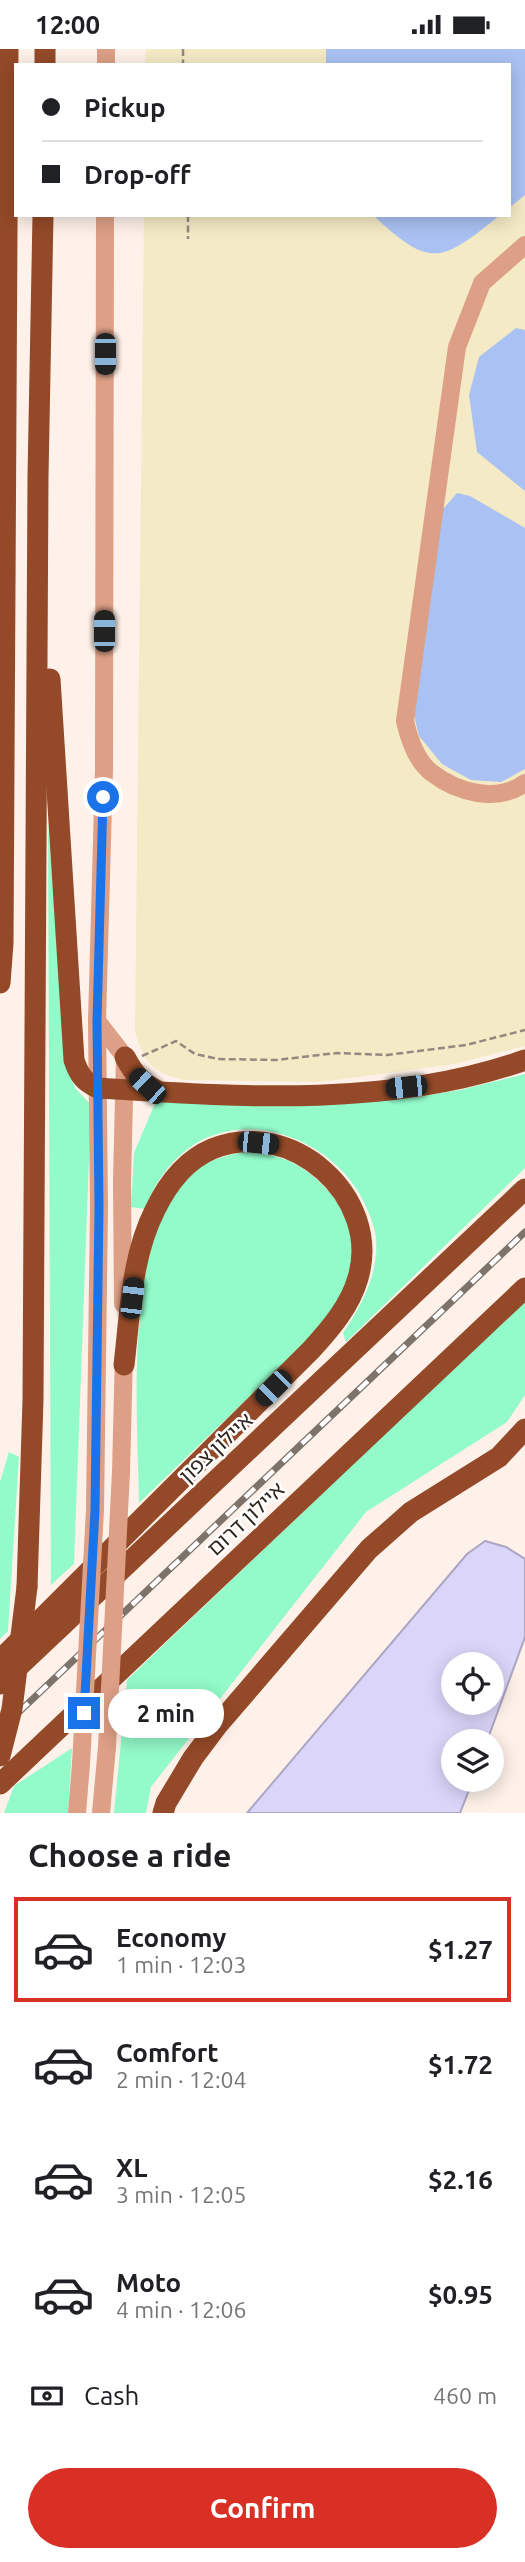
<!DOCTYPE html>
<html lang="en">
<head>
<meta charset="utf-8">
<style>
	:root { --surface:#fff; --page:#f2f2f2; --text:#202124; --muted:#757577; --line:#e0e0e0; --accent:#d93025 }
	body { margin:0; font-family:Ubuntu,"Noto Sans Hebrew",sans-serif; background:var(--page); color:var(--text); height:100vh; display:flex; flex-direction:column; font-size:26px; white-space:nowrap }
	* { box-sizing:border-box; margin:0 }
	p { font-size:23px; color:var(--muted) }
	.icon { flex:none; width:38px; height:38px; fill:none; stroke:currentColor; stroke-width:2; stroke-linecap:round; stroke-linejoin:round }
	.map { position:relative; height:1764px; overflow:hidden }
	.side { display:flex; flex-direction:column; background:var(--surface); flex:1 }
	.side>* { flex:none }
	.banner { position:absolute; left:14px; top:14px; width:497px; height:154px; border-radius:0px; box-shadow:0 4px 18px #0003; display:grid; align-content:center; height:154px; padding:0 28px; background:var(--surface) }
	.controls { position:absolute; left:441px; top:1603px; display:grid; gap:14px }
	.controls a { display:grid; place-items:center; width:63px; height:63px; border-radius:50%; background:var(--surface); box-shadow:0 4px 18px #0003; font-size:35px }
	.end { position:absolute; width:32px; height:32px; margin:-16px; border:9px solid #1a73e8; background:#fff; box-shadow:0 0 0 4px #fff }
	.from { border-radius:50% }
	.bubble { position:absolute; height:49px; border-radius:24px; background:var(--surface); box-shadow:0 4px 18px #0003; font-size:23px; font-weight:700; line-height:49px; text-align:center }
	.car { position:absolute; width:21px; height:42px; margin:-21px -10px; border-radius:9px; box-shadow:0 0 5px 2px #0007; background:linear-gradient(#222 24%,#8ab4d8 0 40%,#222 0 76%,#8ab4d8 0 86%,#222 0) }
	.banner b { display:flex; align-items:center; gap:24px; height:66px; font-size:26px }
	.banner b+b { border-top:2px solid var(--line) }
	.banner i { width:18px; height:18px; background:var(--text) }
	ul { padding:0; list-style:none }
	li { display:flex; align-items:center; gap:21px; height:105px; margin:0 14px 10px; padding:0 14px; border:4px solid transparent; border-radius:0px }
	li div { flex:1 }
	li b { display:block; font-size:26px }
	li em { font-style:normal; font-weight:700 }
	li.selected { border-color:var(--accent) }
	li>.icon { width:63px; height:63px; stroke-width:1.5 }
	h2 { padding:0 28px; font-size:32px; line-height:84px }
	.pay { display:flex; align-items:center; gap:18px; height:77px; padding:0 28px; font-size:26px }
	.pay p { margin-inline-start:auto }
	.button { display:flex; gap:14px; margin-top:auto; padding:14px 28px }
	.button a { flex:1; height:80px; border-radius:42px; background:var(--accent); color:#fff; font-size:28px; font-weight:700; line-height:80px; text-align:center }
	.status { display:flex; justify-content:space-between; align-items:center; height:49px; padding:0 35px; background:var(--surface); direction:ltr }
	.status svg { height:19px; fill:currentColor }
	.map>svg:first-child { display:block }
	.green { fill:#93fac9 }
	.sand { fill:#f4eac5 }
	.water { fill:#aac2f3 }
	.building { fill:#dbd5f9; stroke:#aca6c4; stroke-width:2; fill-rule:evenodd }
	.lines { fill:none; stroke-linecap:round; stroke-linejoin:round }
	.path { stroke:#948980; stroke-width:2.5; stroke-dasharray:7 3.5; stroke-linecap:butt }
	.minor { stroke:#dd9f85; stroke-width:18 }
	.highway { stroke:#944a28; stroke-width:21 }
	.rail-casing { stroke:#7e736b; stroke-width:7 }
	.rail { stroke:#fff; stroke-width:4.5; stroke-dasharray:13; stroke-linecap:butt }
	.minor-bridge { stroke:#dd9f85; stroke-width:18 }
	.highway-bridge { stroke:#944a28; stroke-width:21 }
	.route { stroke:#1a73e8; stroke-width:9 }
	.labels { text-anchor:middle; stroke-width:5; stroke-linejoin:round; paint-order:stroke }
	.street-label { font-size:21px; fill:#30261d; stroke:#fff }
</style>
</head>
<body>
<div class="status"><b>12:00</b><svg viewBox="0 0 49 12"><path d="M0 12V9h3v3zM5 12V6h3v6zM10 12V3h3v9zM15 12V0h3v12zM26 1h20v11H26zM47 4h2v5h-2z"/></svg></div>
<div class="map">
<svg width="525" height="1764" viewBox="0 0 525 1764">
	<rect width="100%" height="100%" fill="#fdf1e9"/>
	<g class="green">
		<path d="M48 774 66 1014 75 1039 91 1056 74 1515 51 1536Z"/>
		<path d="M525 1025V1119L346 1293 343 1284C362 1256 379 1224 376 1189 374 1174 367 1158 359 1144 330 1095 261 1064 206 1089 176 1103 156 1130 145 1160L131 1158 134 1104 156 1052 411 1049 460 1041Z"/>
		<path d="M243 1103C283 1105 304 1115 331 1145 339 1154 353 1179 353 1192 354 1202 351 1219 348 1229 335 1274 280 1318 247 1350 211 1385 175 1419 139 1454 138 1365 121 1186 194 1123 209 1110 225 1107 243 1103Z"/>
		<path d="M525 1251V1346L507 1373 366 1463 151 1738 146 1764H114L127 1631Z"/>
		<path d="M9 1403 19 1408 8 1582 0 1590V1433Z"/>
		<path d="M72 1699 68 1764H4L14 1737Z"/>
	</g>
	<path class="sand" d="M146 0H525V997L454 1015 321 1033 184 1031C151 1023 145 1014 135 983L144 166H509V16H145Z"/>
	<g class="water">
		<path d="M326 0H525V146L509 159V16H326Z"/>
		<path d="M373 166H500C442 213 431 221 373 166Z"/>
		<path d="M516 279 525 281V442L477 403 469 346 479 308Z"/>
		<path d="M457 444 470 447 525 479V720L501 733 471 731 442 715 419 687 413 662 443 460Z"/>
	</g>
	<path class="building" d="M485 1492 506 1498 525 1510V1588L487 1692H453V1731H473L460 1764H247L467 1505ZM453 1615H492V1654H453Z"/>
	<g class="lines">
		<g class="path">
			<path d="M183 0V16"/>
			<path d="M188 166V190"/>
			<path d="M142 1007 176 992 195 1005 218 1010 276 1011 337 1004 387 1006 466 996 525 981"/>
		</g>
		<g class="minor">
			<path d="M106 16V0"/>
			<path d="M525 196 482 234 457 298 405 672C409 690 416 712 432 724 458 744 498 754 525 734"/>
			<path d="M97 972 125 1008 122 1132 123 1255"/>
			<path d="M121 1423 124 1304"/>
			<path d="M95 1461 99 1158 97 972 104 720 105 166"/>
			<path d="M77 1764 81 1715"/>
			<path d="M101 1764 107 1698"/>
		</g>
		<g class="highway">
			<path d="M45 16V0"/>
			<path d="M50 630 74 1011C79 1026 84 1033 98 1039 239 1048 390 1059 525 1011"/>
			<path d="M0 934 3 894 8 0"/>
			<path d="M125 1008C134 1025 142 1035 160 1043"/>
			<path d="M27 1538 33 1351 38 428 43 166"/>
			<path d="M0 1611 312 1300C331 1279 350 1257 358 1229 382 1148 291 1067 212 1100 186 1111 167 1136 155 1161 131 1208 130 1266 124 1316"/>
			<path d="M0 1635 525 1140"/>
			<path d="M0 1735 525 1239"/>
			<path d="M163 1764 166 1754 193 1709 217 1677 369 1500 411 1463 499 1408 525 1380"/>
		</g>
		<g class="rail-casing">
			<path id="rail" d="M0 1681 525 1183"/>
		</g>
		<use href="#rail" class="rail"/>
		<g class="minor-bridge">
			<path d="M107 1698 121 1423"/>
			<path d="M81 1715 95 1461"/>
		</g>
		<path class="highway-bridge" d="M0 1707 12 1660 27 1538"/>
	</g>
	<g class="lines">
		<path class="route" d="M84 1664 95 1461 99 1158 97 972 103 748"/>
	</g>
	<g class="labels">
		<g class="street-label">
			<text transform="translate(216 1399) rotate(-43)" y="7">איילון צפון</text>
			<text transform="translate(246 1470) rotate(-43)" y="7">איילון דרום</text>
		</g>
	</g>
</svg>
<div class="controls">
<a><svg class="icon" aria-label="locate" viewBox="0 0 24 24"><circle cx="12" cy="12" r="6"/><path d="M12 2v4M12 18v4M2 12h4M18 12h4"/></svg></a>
<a><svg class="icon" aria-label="layers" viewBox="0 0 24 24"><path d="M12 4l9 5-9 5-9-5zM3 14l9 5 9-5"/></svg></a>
</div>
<i class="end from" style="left:103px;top:748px"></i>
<i class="end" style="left:84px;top:1664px"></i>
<div class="bubble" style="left:108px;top:1640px;width:116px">2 min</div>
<i class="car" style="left:105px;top:305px;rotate:180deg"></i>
<i class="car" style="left:104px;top:582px;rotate:0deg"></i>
<i class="car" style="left:147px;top:1037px;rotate:313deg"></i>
<i class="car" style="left:406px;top:1038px;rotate:264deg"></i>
<i class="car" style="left:258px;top:1094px;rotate:96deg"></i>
<i class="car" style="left:132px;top:1249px;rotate:7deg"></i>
<i class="car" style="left:273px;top:1339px;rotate:225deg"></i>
<div class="banner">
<b><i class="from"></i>Pickup</b>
<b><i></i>Drop-off</b>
</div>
</div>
<section class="side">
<h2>Choose a ride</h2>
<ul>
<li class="selected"><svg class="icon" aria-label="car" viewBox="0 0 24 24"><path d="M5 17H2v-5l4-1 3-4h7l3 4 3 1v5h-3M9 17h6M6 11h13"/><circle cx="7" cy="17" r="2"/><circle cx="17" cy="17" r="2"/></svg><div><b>Economy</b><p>1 min · 12:03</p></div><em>$1.27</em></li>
<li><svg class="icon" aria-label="car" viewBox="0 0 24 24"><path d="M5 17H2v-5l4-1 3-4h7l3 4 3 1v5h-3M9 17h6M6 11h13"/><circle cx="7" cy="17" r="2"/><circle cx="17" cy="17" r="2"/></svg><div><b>Comfort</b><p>2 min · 12:04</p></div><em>$1.72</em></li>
<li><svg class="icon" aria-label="car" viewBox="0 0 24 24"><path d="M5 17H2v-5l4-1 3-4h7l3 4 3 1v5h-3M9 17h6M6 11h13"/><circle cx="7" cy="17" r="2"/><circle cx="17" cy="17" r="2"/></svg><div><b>XL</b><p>3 min · 12:05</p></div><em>$2.16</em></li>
<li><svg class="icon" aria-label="car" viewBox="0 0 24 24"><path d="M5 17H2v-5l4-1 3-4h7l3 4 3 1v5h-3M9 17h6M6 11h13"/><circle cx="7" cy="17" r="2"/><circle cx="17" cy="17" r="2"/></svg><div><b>Moto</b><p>4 min · 12:06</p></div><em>$0.95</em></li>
</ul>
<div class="pay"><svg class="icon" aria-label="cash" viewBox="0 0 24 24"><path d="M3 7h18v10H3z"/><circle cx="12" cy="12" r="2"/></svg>Cash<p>460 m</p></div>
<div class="button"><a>Confirm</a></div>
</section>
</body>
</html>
